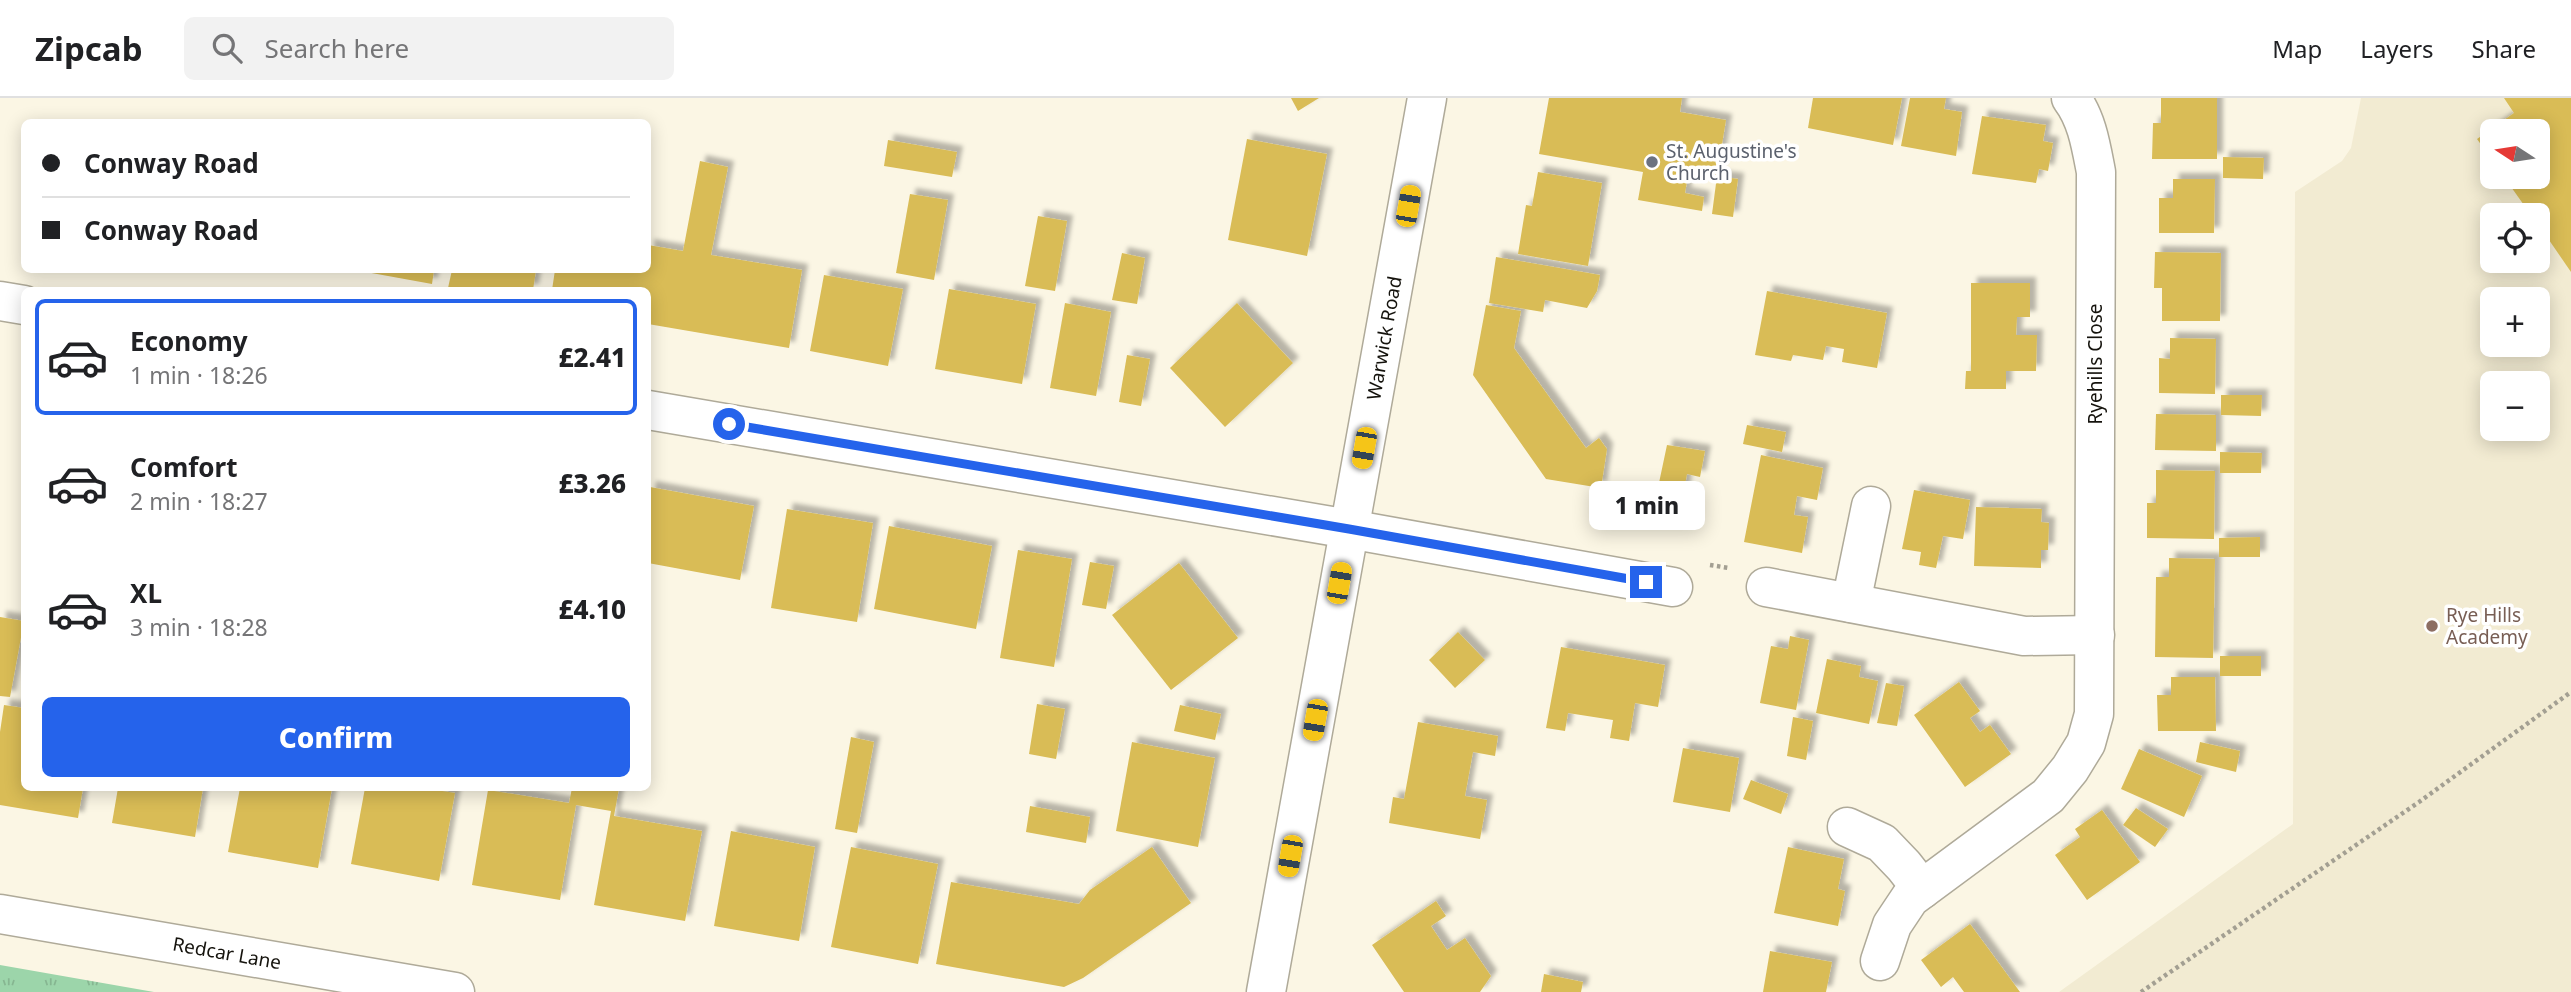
<!DOCTYPE html>
<html lang="en">
<head>
<meta charset="utf-8">
<style>
	:root { --surface:#fff; --page:#f2f2f2; --text:#202124; --muted:#757577; --line:#e0e0e0; --accent:#2563eb }
	body { margin:0; font-family:"Noto Sans",sans-serif; background:var(--page); color:var(--text); height:100vh; display:flex; flex-direction:column; font-size:26px; white-space:nowrap }
	* { box-sizing:border-box; margin:0 }
	p { font-size:23px; color:var(--muted) }
	.icon { flex:none; width:38px; height:38px; fill:none; stroke:currentColor; stroke-width:2; stroke-linecap:round; stroke-linejoin:round }
	.map { position:relative; flex:1; overflow:hidden }
	.side { position:absolute; left:21px; top:189px; width:630px; height:504px; display:flex; flex-direction:column; background:var(--surface); border-radius:10px; box-shadow:0 4px 18px #0003 }
	.side>* { flex:none }
	.hud { position:absolute; left:21px; top:21px; width:630px; height:154px; border-radius:10px; box-shadow:0 4px 18px #0003; display:grid; align-content:center; height:154px; padding:0 21px; background:var(--surface) }
	.needle { width:46px; rotate:282deg }
	.controls { position:absolute; left:2480px; top:21px; display:grid; gap:14px }
	.controls a { display:grid; place-items:center; width:70px; height:70px; border-radius:10px; background:var(--surface); box-shadow:0 4px 18px #0003; font-size:35px }
	.end { position:absolute; width:32px; height:32px; margin:-16px; border:9px solid #2563eb; background:#fff; box-shadow:0 0 0 4px #fff }
	.from { border-radius:50% }
	.bubble { position:absolute; height:49px; border-radius:10px; background:var(--surface); box-shadow:0 4px 18px #0003; font-size:23px; font-weight:800; line-height:49px; text-align:center }
	.car { position:absolute; width:21px; height:42px; margin:-21px -10px; border-radius:9px; box-shadow:0 0 5px 2px #0007; background:linear-gradient(#f5c518 24%,#345 0 40%,#f5c518 0 76%,#345 0 86%,#f5c518 0) }
	.hud b { display:flex; align-items:center; gap:24px; height:66px; font-size:26px }
	.hud b+b { border-top:2px solid var(--line) }
	.hud i { width:18px; height:18px; background:var(--text) }
	ul { padding:12px 0 0; list-style:none }
	li { display:flex; align-items:center; gap:21px; height:116px; margin:0 14px 10px; padding:0 7px; border:4px solid transparent; border-radius:10px }
	li div { flex:1 }
	li b { display:block; font-size:26px }
	li em { font-style:normal; font-weight:800 }
	li.current { border-color:var(--accent) }
	li>.icon { width:63px; height:63px; stroke-width:1.5 }
	.button { display:flex; gap:14px; margin-top:auto; padding:14px 21px }
	.button a { flex:1; height:80px; border-radius:10px; background:var(--accent); color:#fff; font-size:28px; font-weight:800; line-height:80px; text-align:center }
	header { display:flex; align-items:center; gap:42px; box-sizing:border-box; height:98px; padding:0 35px; background:var(--surface); border-bottom:2px solid var(--line) }
	header strong { font-size:33px }
	nav { display:flex; gap:38px; margin-inline-start:auto; font-size:24px }
	.search { width:490px; height:63px; background:var(--page); display:flex; align-items:center; gap:18px; box-sizing:border-box; padding:0 24px; border-radius:10px; color:var(--muted); font-size:26px }
	.map>svg:first-child { display:block }
	.built { fill:#f2ebd2; fill-rule:evenodd }
	.park { fill:url(#park-tufts) }
	.building { fill:#d9bc56; filter:url(#shadow) }
	.lines { fill:none; stroke-linecap:round; stroke-linejoin:round }
	.street-casing { stroke:#afaa99; stroke-width:41 }
	.secondary-casing { stroke:#afaa99; stroke-width:41 }
	.path { stroke:#a39f92; stroke-width:4.5; stroke-dasharray:3.5 3.5; stroke-linecap:butt }
	.street { stroke:#fff; stroke-width:38 }
	.secondary { stroke:#fff; stroke-width:38 }
	.route { stroke:#2563eb; stroke-width:9 }
	.worship-dot { fill:#6b7280; stroke:#fff; stroke-width:2.5 }
	.education-dot { fill:#8d6e63; stroke:#fff; stroke-width:2.5 }
	.labels { text-anchor:middle; stroke-width:7; stroke-linejoin:round; paint-order:stroke }
	.worship-label { font-size:19px; fill:#5b616d; stroke:#fff; text-anchor:start }
	.street-label { font-size:19px; fill:#15130d; stroke:#fff }
	.education-label { font-size:19px; fill:#785e54; stroke:#fff; text-anchor:start }
</style>
</head>
<body>
<header>
<strong>Zipcab</strong>
<div class="search"><svg class="icon" aria-label="search" viewBox="0 0 24 24"><circle cx="10" cy="10" r="6"/><path d="M15 15l6 6"/></svg>Search here</div>
<nav><a>Map</a><a>Layers</a><a>Share</a></nav>
</header>
<div class="map">
<svg width="2571" height="894" viewBox="0 0 2571 894">
	<defs>
		<pattern id="park-tufts" width="24" height="20" patternUnits="userSpaceOnUse" patternTransform="scale(1.75)"><rect width="24" height="20" fill="#9cd5aa"/><path d="M3 7l-1-3M5 7V3M7 7l1-3M15 17l-1-3M17 17v-4M19 17l1-3" fill="none" stroke="#86b691"/></pattern>
		<filter id="shadow"><feDropShadow dx="6" dy="-6" stdDeviation="2" flood-color="#0004"/></filter>
	</defs>
	<rect width="100%" height="100%" fill="#fbf6e4"/>
	<path class="built" d="M2361 0H2571V894H2059L2293 726 2295 94 2342 63 2351 50ZM2492 33H2538V79H2492ZM2492 117H2538V163H2492ZM2492 201H2538V247H2492ZM2492 285H2538V331H2492Z"/>
	<path class="park" d="M0 867 154 894H0Z"/>
	<g class="building">
		<path d="M1291 0H1319L1298 13Z"/>
		<path d="M1549 0H1682L1680 14 1726 22 1717 77 1689 72 1685 95 1704 99 1702 113 1638 102 1643 74 1539 56Z"/>
		<path d="M1813 0H1902L1893 47 1808 30Z"/>
		<path d="M1910 0H1946L1944 11 1962 14 1956 58 1901 48Z"/>
		<path d="M2161 0H2217V61H2152L2153 25H2161Z"/>
		<path d="M2504 0H2571V174L2538 126V117H2531L2504 79H2538V33H2492V62L2477 41 2514 15Z"/>
		<path d="M1982 18 2046 27 2043 43 2053 45 2048 73 2039 71 2036 85 1972 76Z"/>
		<path d="M1247 41 1327 56 1307 158 1228 142Z"/>
		<path d="M888 42 957 54 952 79 884 68Z"/>
		<path d="M2223 59 2264 60 2263 81 2223 80Z"/>
		<path d="M700 63 728 69 711 157 802 172 789 250 648 226V192H552L555 172H648V147L683 153Z"/>
		<path d="M1538 74 1602 85 1588 168 1518 156 1526 107 1532 108Z"/>
		<path d="M1717 78 1738 81 1733 119 1712 116Z"/>
		<path d="M2173 81H2215L2214 135H2159V100H2173Z"/>
		<path d="M910 96 948 102 934 182 896 175Z"/>
		<path d="M1038 118 1067 123 1055 193 1025 188Z"/>
		<path d="M2155 154 2221 155 2220 223H2162V190H2154Z"/>
		<path d="M1122 155 1145 160 1137 206 1112 202Z"/>
		<path d="M1496 159 1600 177 1597 193 1587 210 1545 202 1543 214 1489 205Z"/>
		<path d="M355 172H434L432 186Z"/>
		<path d="M452 172H536L533 192H464L448 190Z"/>
		<path d="M824 177 903 191 888 268 810 253Z"/>
		<path d="M1971 185H2030V219H2017L2016 237H2037L2036 273H2006V291H1965L1966 273H1971Z"/>
		<path d="M949 191 1036 206 1022 286 935 271Z"/>
		<path d="M1767 193 1887 215 1877 270 1842 264 1844 251 1826 248 1823 262 1793 257 1791 263 1755 257Z"/>
		<path d="M1065 205 1111 214 1096 298 1050 290Z"/>
		<path d="M1237 205 1293 265 1225 329 1170 270Z"/>
		<path d="M1486 207 1521 213 1514 250 1586 350 1599 340 1607 351 1601 390 1546 381 1473 277Z"/>
		<path d="M2170 240 2216 241 2215 296 2159 295V260L2170 261Z"/>
		<path d="M1127 257 1150 261 1141 308 1119 304Z"/>
		<path d="M2221 297H2262L2261 318 2221 317Z"/>
		<path d="M2156 316 2216 317V353L2155 352Z"/>
		<path d="M1747 327 1786 334 1782 354 1743 346Z"/>
		<path d="M1667 347 1705 353 1700 379 1687 376 1682 404 1656 399Z"/>
		<path d="M2220 354 2262 355 2261 375H2220Z"/>
		<path d="M1761 357 1823 370 1817 402 1797 398 1794 417 1808 419 1802 455 1744 444Z"/>
		<path d="M2156 372 2215 373 2214 441 2147 440V405H2156Z"/>
		<path d="M650 389 754 408 740 482 648 465V401Z"/>
		<path d="M1914 392 1970 402 1963 441 1943 438 1936 470 1919 467 1921 454 1902 451Z"/>
		<path d="M1976 409 2042 411 2041 424 2049 425 2048 452H2041V470L1974 468Z"/>
		<path d="M787 411 873 425 857 524 771 510Z"/>
		<path d="M889 428 992 448 976 531 874 511Z"/>
		<path d="M2260 439V459H2219V440Z"/>
		<path d="M1018 452 1072 461 1054 569 1000 560Z"/>
		<path d="M2169 460 2215 461 2213 560 2155 559 2156 479H2169Z"/>
		<path d="M1090 464 1114 468 1106 511 1082 507Z"/>
		<path d="M1179 465 1238 540 1171 592 1112 517Z"/>
		<path d="M0 519 24 523 10 599 0 598Z"/>
		<path d="M1458 534 1485 562 1455 590 1429 562Z"/>
		<path d="M1790 538 1809 542 1796 612 1760 605 1771 548 1788 551Z"/>
		<path d="M1561 549 1665 567 1658 609 1635 605 1629 643 1610 640 1613 622 1568 615 1565 633 1546 630Z"/>
		<rect x="2220" y="558" width="41" height="20"/>
		<path d="M1827 561 1861 568 1859 579 1878 583 1869 626 1816 615Z"/>
		<path d="M2171 579H2215L2216 633H2158L2157 597H2171Z"/>
		<path d="M1959 584 1980 613 1970 620 1980 634 1990 627 2011 656 1965 689 1914 617Z"/>
		<path d="M1886 585 1904 588 1897 628 1877 625Z"/>
		<path d="M1037 606 1065 611 1056 661 1029 656Z"/>
		<path d="M4 607 24 610V690H83L78 720 0 707V634Z"/>
		<path d="M1180 607 1221 616 1215 642 1174 633Z"/>
		<path d="M1793 619 1813 623 1806 662 1787 658Z"/>
		<path d="M1418 624 1498 638 1495 658 1473 654 1465 698 1487 702 1480 741 1389 725 1393 699 1404 701Z"/>
		<path d="M851 639 874 644 857 735 835 731Z"/>
		<path d="M1132 644 1215 660 1198 749 1116 733Z"/>
		<path d="M2200 644 2240 653 2236 674 2196 664Z"/>
		<path d="M1683 650 1739 660 1730 714 1673 704Z"/>
		<path d="M2139 651 2202 678 2184 719 2121 691Z"/>
		<path d="M1751 682 1788 696 1781 716 1743 701Z"/>
		<path d="M118 690H203L195 739 112 725Z"/>
		<path d="M240 690H332L318 770 228 754Z"/>
		<path d="M365 690H423L455 695 439 783 351 766Z"/>
		<path d="M572 690H619L614 718 702 733 685 823 594 807 611 713 576 707 560 802 472 787 488 692 569 705Z"/>
		<path d="M1030 708 1090 719 1086 745 1026 734Z"/>
		<path d="M2136 710 2168 731 2155 749 2123 727Z"/>
		<path d="M2102 712 2140 764 2087 802 2055 757 2080 739 2075 731Z"/>
		<path d="M731 733 815 749 799 843 714 828Z"/>
		<path d="M851 749 938 766 918 866 831 849Z"/>
		<path d="M1152 749 1191 805 1083 880 1064 889 936 866 951 784 1079 806 1090 792Z"/>
		<path d="M1788 749 1844 761 1838 791 1845 793 1838 828 1774 815Z"/>
		<path d="M1436 803 1446 818 1431 828 1447 852 1465 840 1491 878 1480 894H1404L1372 847Z"/>
		<path d="M1970 826 1990 853 2020 894H1964L1953 879 1941 889 1921 862Z"/>
		<path d="M1770 853 1832 864 1826 894H1763Z"/>
		<path d="M1544 876 1583 884 1581 894H1541Z"/>
	</g>
	<g class="lines">
		<g class="street-casing">
			<g id="street">
				<path d="M0 203 24 207"/>
				<path d="M648 312 1349 431 1673 489"/>
				<path d="M1766 489 2024 538 2095 537"/>
				<path d="M1851 505 1871 408"/>
				<path d="M1847 729 1882 745 1904 768 1922 791"/>
				<path d="M1880 863 1892 827 1910 800 2048 698 2070 671 2086 645 2094 616 2096 74C2091 48 2087 21 2071 0"/>
				<path d="M1266 894 1427 0"/>
			</g>
		</g>
		<g class="secondary-casing">
			<path id="secondary" d="M0 816 455 894"/>
		</g>
		<g class="path">
			<path d="M1710 467 1729 470"/>
			<path d="M2141 894 2419 704 2571 594"/>
		</g>
		<use href="#street" class="street"/>
		<use href="#secondary" class="secondary"/>
	</g>
	<g class="lines">
		<path class="route" d="M729 326 1349 431 1646 484"/>
	</g>
	<circle class="worship-dot" cx="1652" cy="64" r="7"/>
	<circle class="education-dot" cx="2432" cy="528" r="7"/>
	<g class="labels">
		<g class="worship-label">
			<text x="1666" y="60">St. Augustine's<tspan x="1666" dy="22">Church</tspan></text>
		</g>
		<g class="street-label">
			<text transform="translate(1384 240) rotate(-80)" y="7">Warwick Road</text>
			<text transform="translate(2095 266) rotate(-90)" y="7">Ryehills Close</text>
			<text transform="translate(227 855) rotate(10)" y="7">Redcar Lane</text>
		</g>
		<g class="education-label">
			<text x="2446" y="524">Rye Hills<tspan x="2446" dy="22">Academy</tspan></text>
		</g>
	</g>
</svg>
<div class="controls">
<a><svg class="needle" viewBox="-14 -14 28 28"><path d="M0-13l5 13h-10z" fill="#e53935"/><path d="M0 13l5-13h-10z" fill="#757577"/></svg></a>
<a><svg class="icon" aria-label="locate" viewBox="0 0 24 24"><circle cx="12" cy="12" r="6"/><path d="M12 2v4M12 18v4M2 12h4M18 12h4"/></svg></a>
<a>+</a>
<a>−</a>
</div>
<i class="end from" style="left:729px;top:326px"></i>
<i class="end" style="left:1646px;top:484px"></i>
<div class="bubble" style="left:1589px;top:383px;width:116px">1 min</div>
<i class="car" style="left:1408px;top:108px;rotate:10deg"></i>
<i class="car" style="left:1364px;top:350px;rotate:190deg"></i>
<i class="car" style="left:1339px;top:485px;rotate:10deg"></i>
<i class="car" style="left:1315px;top:622px;rotate:190deg"></i>
<i class="car" style="left:1290px;top:758px;rotate:190deg"></i>
<div class="hud">
<b><i class="from"></i>Conway Road</b>
<b><i></i>Conway Road</b>
</div>
<section class="side">
<ul>
<li class="current"><svg class="icon" aria-label="car" viewBox="0 0 24 24"><path d="M5 17H2v-5l4-1 3-4h7l3 4 3 1v5h-3M9 17h6M6 11h13"/><circle cx="7" cy="17" r="2"/><circle cx="17" cy="17" r="2"/></svg><div><b>Economy</b><p>1 min · 18:26</p></div><em>£2.41</em></li>
<li><svg class="icon" aria-label="car" viewBox="0 0 24 24"><path d="M5 17H2v-5l4-1 3-4h7l3 4 3 1v5h-3M9 17h6M6 11h13"/><circle cx="7" cy="17" r="2"/><circle cx="17" cy="17" r="2"/></svg><div><b>Comfort</b><p>2 min · 18:27</p></div><em>£3.26</em></li>
<li><svg class="icon" aria-label="car" viewBox="0 0 24 24"><path d="M5 17H2v-5l4-1 3-4h7l3 4 3 1v5h-3M9 17h6M6 11h13"/><circle cx="7" cy="17" r="2"/><circle cx="17" cy="17" r="2"/></svg><div><b>XL</b><p>3 min · 18:28</p></div><em>£4.10</em></li>
</ul>
<div class="button"><a>Confirm</a></div>
</section>
</div>
</body>
</html>
